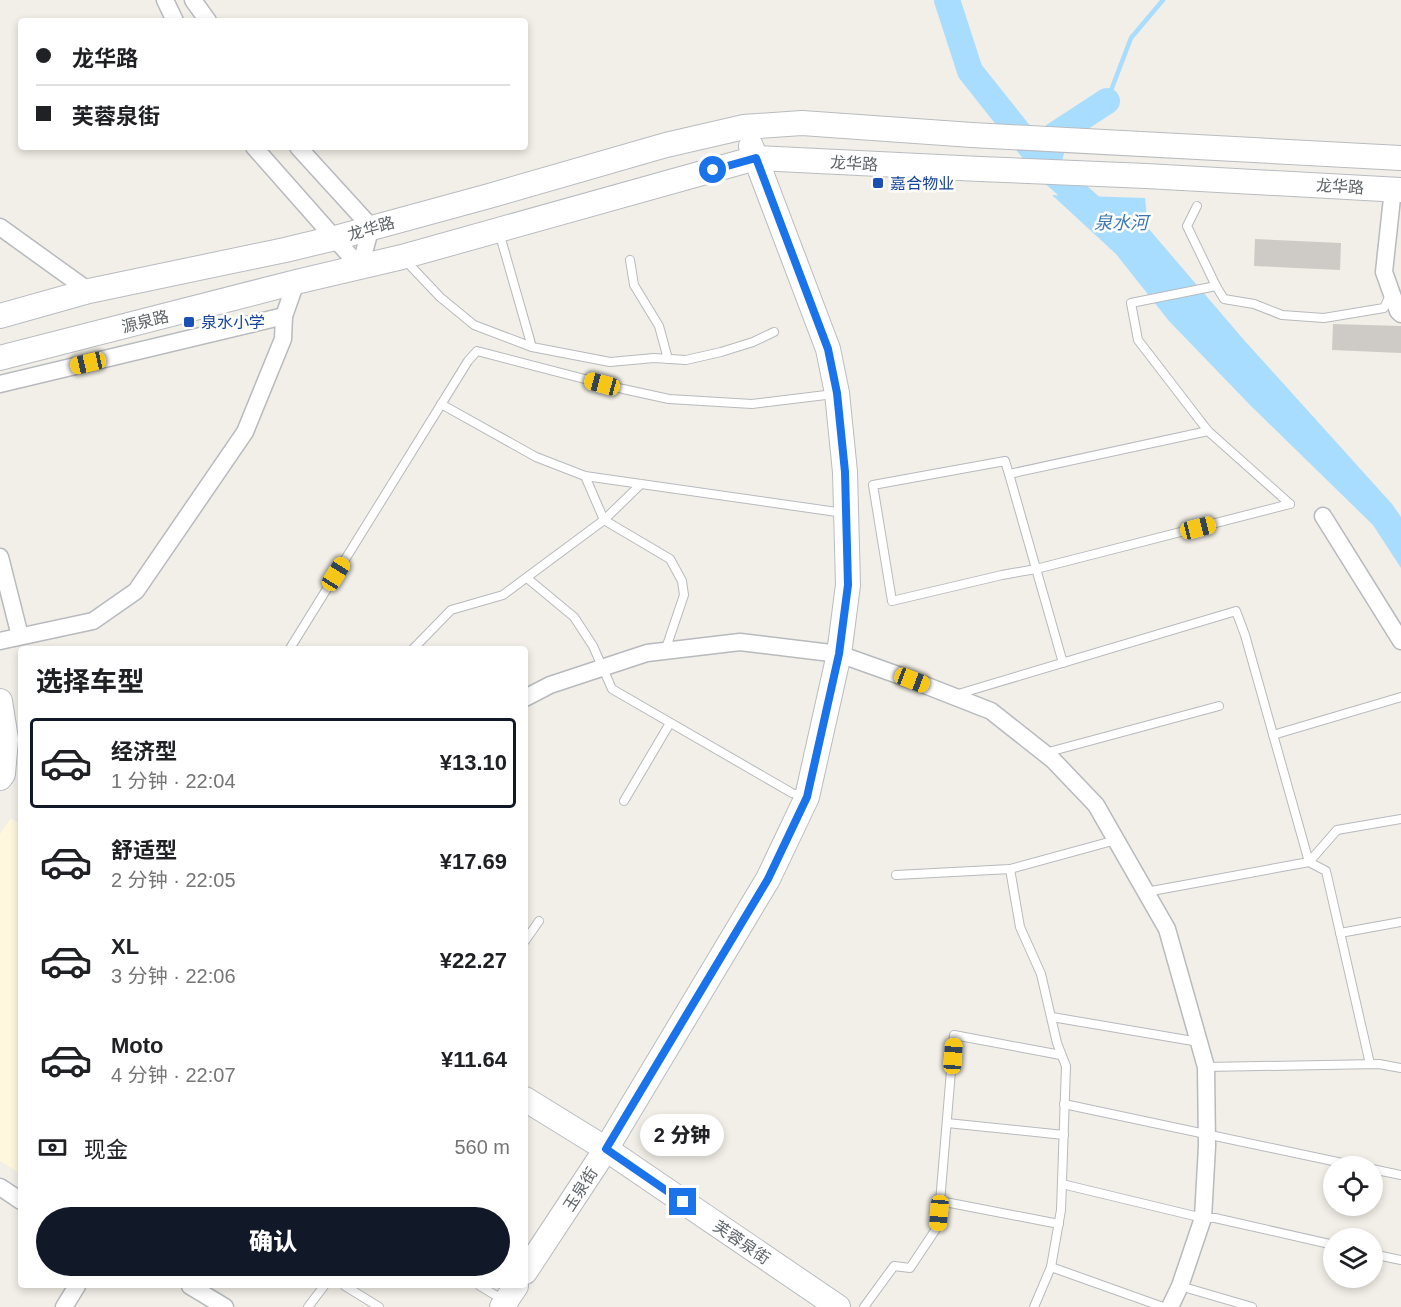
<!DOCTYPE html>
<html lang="zh">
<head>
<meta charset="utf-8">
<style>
	:root { --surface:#fff; --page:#f6f6f6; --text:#202124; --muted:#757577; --line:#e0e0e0; --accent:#111827 }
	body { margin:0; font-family:Helvetica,"Noto Sans SC",sans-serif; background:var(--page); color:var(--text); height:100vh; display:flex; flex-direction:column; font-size:22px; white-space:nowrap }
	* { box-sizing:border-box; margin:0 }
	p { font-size:20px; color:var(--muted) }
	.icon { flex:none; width:33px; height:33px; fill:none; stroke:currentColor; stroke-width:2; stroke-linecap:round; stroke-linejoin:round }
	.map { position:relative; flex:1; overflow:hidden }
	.details { position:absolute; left:18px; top:646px; width:510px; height:642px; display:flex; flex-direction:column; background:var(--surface); border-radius:6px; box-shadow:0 3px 9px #0003 }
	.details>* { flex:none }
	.top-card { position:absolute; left:18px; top:18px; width:510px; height:132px; border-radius:6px; box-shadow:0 3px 9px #0003; display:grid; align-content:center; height:132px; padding:0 18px; background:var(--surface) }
	.buttons { position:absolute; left:1323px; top:1156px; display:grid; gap:12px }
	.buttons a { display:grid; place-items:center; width:60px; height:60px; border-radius:50%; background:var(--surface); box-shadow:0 3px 9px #0003; font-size:30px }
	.end { position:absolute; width:27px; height:27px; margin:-14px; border:8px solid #1a73e8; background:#fff; box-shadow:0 0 0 3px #fff }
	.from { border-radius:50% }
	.bubble { position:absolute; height:42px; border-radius:21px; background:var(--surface); box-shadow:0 3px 9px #0003; font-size:20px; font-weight:800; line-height:42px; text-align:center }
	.car { position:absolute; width:18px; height:36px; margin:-18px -9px; border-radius:8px; box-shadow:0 0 4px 2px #0007; background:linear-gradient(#f5c518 24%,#345 0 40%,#f5c518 0 76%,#345 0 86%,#f5c518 0) }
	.top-card b { display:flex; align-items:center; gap:21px; height:57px; font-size:22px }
	.top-card b+b { border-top:2px solid var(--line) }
	.top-card i { width:15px; height:15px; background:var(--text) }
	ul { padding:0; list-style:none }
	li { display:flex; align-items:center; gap:18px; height:90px; margin:0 12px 9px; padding:0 6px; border:3px solid transparent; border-radius:6px }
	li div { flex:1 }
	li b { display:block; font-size:22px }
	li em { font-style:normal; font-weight:800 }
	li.current { border-color:var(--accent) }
	li>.icon { width:54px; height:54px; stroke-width:1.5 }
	h2 { padding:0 18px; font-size:27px; line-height:72px }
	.pay { display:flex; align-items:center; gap:15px; height:66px; padding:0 18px; font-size:22px }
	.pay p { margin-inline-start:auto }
	.cta { display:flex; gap:12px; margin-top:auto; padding:12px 18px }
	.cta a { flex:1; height:69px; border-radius:36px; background:var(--accent); color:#fff; font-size:24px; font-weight:800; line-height:69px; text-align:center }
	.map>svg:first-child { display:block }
	.commercial { fill:#fff6de }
	.water { fill:#a9ddff }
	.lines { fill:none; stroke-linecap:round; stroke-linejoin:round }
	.stream { stroke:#a9ddff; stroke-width:4.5 }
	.river { stroke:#a9ddff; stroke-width:26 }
	.building { fill:#cecbc6 }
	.lane-casing { stroke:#b7babe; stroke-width:10 }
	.street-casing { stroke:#b7babe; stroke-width:19 }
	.secondary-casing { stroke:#b8bcc1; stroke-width:26 }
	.lane { stroke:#fff; stroke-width:8 }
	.street { stroke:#fff; stroke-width:16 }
	.secondary { stroke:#fff; stroke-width:24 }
	.route { stroke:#1a73e8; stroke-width:8 }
	.transit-dot { fill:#1a4fb4; stroke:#fff; stroke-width:2 }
	.labels { text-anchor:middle; stroke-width:5; stroke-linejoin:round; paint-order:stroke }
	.street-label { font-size:16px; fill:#5e6368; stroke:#fff }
	.transit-label { font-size:16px; fill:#164399; stroke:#fff; text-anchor:start }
	.water-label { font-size:18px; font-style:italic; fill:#3b78b0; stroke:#fff }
</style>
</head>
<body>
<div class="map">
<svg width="1401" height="1307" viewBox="0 0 1401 1307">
	<rect width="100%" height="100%" fill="#f1efe7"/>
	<path class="commercial" d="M11 818 21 825V1174L0 1161V834Z"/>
	<path class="water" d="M1052 195 1145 198 1148 228 1244 340 1392 504 1401 517V568L1373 525 1250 405 1169 321 1116 254Z"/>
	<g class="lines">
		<path class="stream" d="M1107 101 1131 38 1163 0"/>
		<g class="river">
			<path d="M947 0 970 71 1047 168 1105 219"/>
			<path d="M1050 156 1055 135 1107 101"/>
		</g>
	</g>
	<g class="building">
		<path d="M1255 239 1341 243 1340 270 1254 266Z"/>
		<path d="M1333 324 1401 326V353L1332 350Z"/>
	</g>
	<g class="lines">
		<g class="lane-casing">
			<g id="lane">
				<path d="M1197 206 1187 226 1216 286 1224 299 1254 304 1282 315 1324 318 1384 308 1391 293"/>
				<path d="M499 232 532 347"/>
				<path d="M405 260 440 297 474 325 532 347 610 362 654 358 686 360 721 352 753 342 774 332"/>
				<path d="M630 260 634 285 659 326 668 359"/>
				<path d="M1216 286 1131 303 1138 340 1208 431 1290 504"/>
				<path d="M441 404 536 457 585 476 844 513"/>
				<path d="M1009 474 1208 431"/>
				<path d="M585 476 604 520 670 559 682 581 684 595 665 651"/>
				<path d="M527 578 574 617 593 646 612 689 792 793 806 797"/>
				<path d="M289 650 468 361 477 351 623 389 669 399 752 404 834 394"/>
				<path d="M412 650 451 610 503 595 604 520 641 484"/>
				<path d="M1063 663 1009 474 1005 461 873 485 892 601 1002 575 1036 569 1290 504"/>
				<path d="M955 695 1236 611 1245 635 1309 862 1326 871 1370 1064"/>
				<path d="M1273 735 1401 697"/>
				<path d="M1045 753 1219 706"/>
				<path d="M624 801 670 723"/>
				<path d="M1010 869 1020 927 1041 974 1057 1043 1066 1066 1061 1210 1051 1267 1034 1307"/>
				<path d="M896 875 1010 869 1116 840"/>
				<path d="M1146 892 1309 862 1337 830 1401 819"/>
				<path d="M1340 933 1401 922"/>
				<path d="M525 941 539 921"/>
				<path d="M1052 1017 1199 1042"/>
				<path d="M1206 1067 1379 1064 1401 1068"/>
				<path d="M1064 1104 1361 1167"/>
				<path d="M947 1123 1064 1135"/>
				<path d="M1372 1169 1401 1175"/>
				<path d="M1062 1184 1203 1218H1215L1334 1245"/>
				<path d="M940 1201 1059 1224"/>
				<path d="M1372 1254 1401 1260"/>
				<path d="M1051 1267 1163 1307"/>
				<path d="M345 1286 379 1307"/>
				<path d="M480 1286 505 1301"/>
				<path d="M1180 1286 1252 1307"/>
				<path d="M308 1307 324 1286"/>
				<path d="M864 1307 894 1266 910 1268 938 1226 954 1035 1061 1055"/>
			</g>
		</g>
		<g class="street-casing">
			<g id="street">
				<path d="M165 0 175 21"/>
				<path d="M193 0 208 21"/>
				<path d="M254 147 360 267"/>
				<path d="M298 147 371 227 360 267"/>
				<path d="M1393 189 1384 272 1398 311 1401 314"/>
				<path d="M0 227 89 291"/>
				<path d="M0 384 284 316"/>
				<path d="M1323 516 1401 641"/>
				<path d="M0 557 20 636"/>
				<path d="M0 641 93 621 136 591 245 432 283 339 284 316 296 282"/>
				<path d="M525 698 550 685 647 653 740 642 839 654 912 680 991 711 1053 760 1096 805 1167 929 1206 1067 1207 1146 1203 1218 1180 1286 1170 1307"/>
				<path d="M0 1187 21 1201"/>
				<path d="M190 1286 225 1307"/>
				<path d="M64 1307 77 1286"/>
			</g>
		</g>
		<g class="secondary-casing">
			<g id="secondary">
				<path d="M0 316 89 291 285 250 335 238 489 196 666 145 744 127 802 123 972 135 1401 158"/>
				<path d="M0 358 296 282 402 257 756 158 980 169 1146 176 1401 190"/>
				<path d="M0 701 6 739 3 774 0 778"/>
				<path d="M525 1099 606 1149 838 1307"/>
				<path d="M525 1272 606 1149 768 879 807 797 839 654 848 585 845 472 837 393 828 349 751 146"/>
				<path d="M502 1307 516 1286"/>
			</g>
		</g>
		<use href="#lane" class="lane"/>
		<use href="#street" class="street"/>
		<use href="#secondary" class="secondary"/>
	</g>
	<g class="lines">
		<path class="route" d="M683 1202 606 1149 768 879 807 797 839 654 848 585 845 472 837 393 828 349 756 158 713 170"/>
	</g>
	<g class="transit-dot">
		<rect x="872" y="177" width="12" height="12" rx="3"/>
		<rect x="183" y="316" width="12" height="12" rx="3"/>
	</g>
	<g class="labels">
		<g class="street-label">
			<text transform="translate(854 163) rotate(3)" y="6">龙华路</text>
			<text transform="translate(1340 186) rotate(3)" y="6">龙华路</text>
			<text transform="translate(371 228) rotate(-16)" y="6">龙华路</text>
			<text transform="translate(145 321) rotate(-14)" y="6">源泉路</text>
			<text transform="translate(580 1189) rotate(-57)" y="6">玉泉街</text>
			<text transform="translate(742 1242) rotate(34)" y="6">芙蓉泉街</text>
		</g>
		<g class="transit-label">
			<text x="890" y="189">嘉合物业</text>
			<text x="201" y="328">泉水小学</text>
		</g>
		<g class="water-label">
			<text x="1121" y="229">泉水河</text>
		</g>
	</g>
</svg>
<div class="buttons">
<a><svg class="icon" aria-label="locate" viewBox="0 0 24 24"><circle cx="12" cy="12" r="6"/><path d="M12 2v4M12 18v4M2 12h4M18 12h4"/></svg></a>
<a><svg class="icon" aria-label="layers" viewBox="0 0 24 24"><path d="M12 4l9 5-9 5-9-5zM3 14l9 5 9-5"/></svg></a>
</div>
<i class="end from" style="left:713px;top:170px"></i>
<i class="end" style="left:683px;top:1202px"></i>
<div class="bubble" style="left:640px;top:1114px;width:84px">2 分钟</div>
<i class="car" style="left:88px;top:363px;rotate:257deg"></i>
<i class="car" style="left:602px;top:384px;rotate:285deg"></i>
<i class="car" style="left:1198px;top:528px;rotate:76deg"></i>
<i class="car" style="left:336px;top:574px;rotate:32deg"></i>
<i class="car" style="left:912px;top:680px;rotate:111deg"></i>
<i class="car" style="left:953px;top:1056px;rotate:4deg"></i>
<i class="car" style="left:939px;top:1213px;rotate:185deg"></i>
<div class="top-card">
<b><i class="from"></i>龙华路</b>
<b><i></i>芙蓉泉街</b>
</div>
<section class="details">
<h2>选择车型</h2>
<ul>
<li class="current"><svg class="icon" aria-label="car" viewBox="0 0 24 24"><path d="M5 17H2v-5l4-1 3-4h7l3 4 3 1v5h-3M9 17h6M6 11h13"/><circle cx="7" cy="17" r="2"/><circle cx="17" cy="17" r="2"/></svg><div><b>经济型</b><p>1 分钟 · 22:04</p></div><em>¥13.10</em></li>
<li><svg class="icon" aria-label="car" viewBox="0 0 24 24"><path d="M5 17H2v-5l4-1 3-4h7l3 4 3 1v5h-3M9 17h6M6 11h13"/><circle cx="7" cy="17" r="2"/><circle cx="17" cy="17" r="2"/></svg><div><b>舒适型</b><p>2 分钟 · 22:05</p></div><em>¥17.69</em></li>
<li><svg class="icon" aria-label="car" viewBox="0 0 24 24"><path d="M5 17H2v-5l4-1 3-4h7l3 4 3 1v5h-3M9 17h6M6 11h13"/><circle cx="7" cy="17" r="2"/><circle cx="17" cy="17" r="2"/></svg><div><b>XL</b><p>3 分钟 · 22:06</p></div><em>¥22.27</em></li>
<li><svg class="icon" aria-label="car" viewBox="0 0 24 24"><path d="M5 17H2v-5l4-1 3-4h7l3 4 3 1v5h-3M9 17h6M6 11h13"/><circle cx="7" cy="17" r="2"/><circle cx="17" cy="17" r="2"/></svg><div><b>Moto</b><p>4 分钟 · 22:07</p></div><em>¥11.64</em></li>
</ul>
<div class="pay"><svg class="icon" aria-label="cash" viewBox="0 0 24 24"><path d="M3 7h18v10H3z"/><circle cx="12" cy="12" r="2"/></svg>现金<p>560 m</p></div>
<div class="cta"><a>确认</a></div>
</section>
</div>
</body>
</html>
